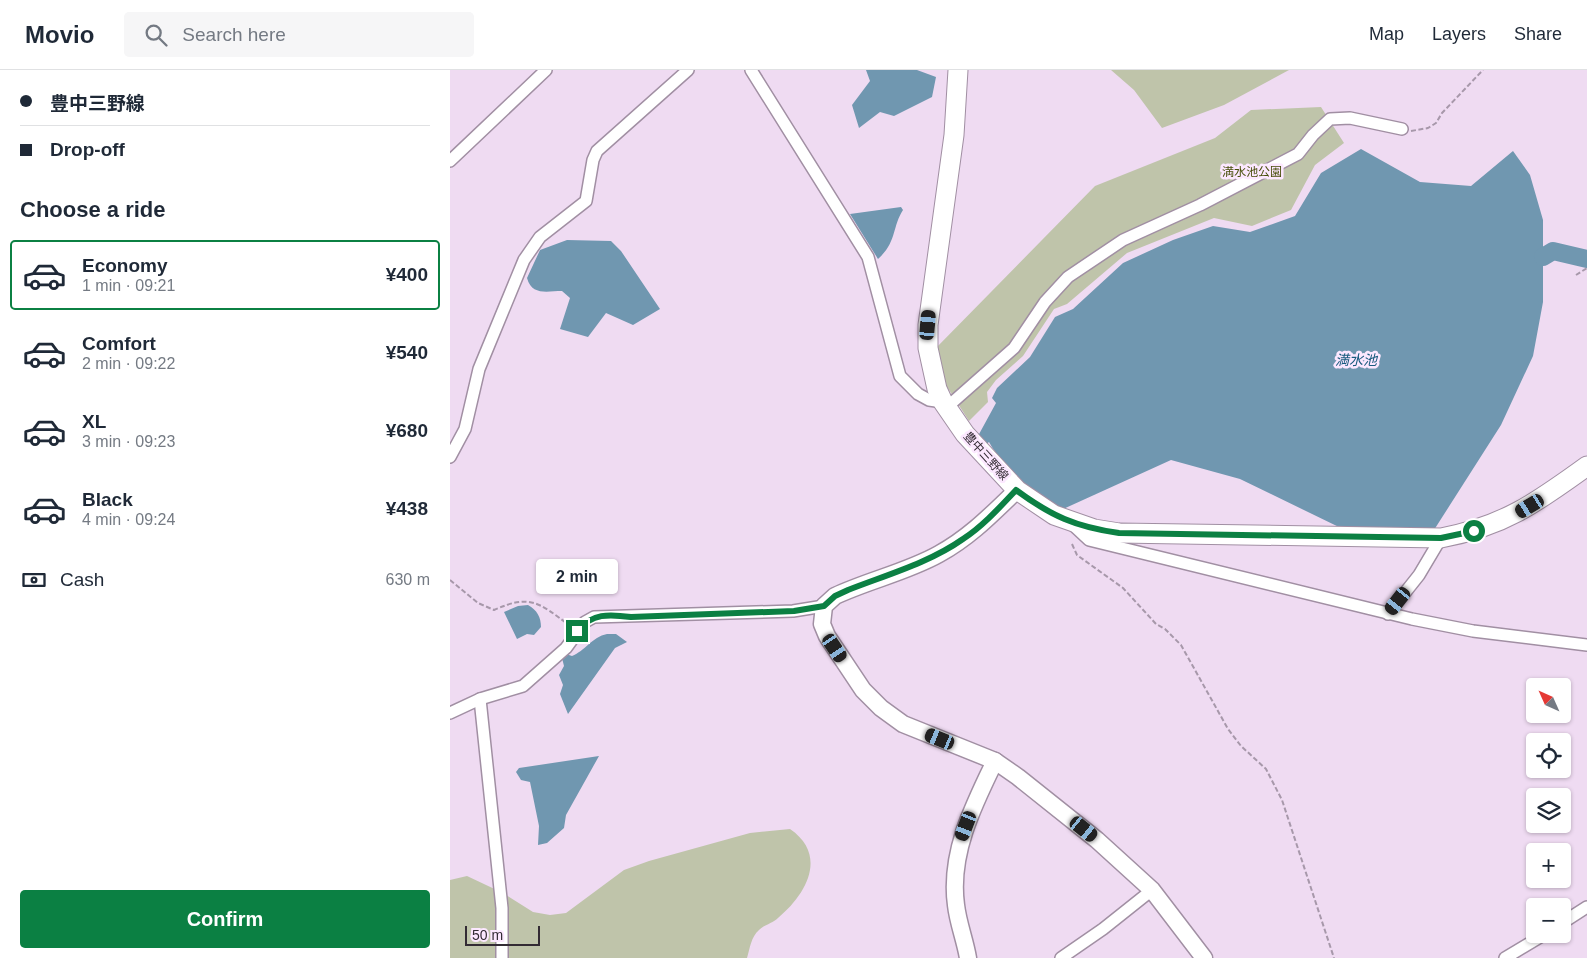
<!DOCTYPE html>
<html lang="en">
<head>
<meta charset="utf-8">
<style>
	:root { --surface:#fff; --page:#f6f6f7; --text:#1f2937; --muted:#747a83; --line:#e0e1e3; --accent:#0b8043 }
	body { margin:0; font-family:Helvetica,"Noto Sans JP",sans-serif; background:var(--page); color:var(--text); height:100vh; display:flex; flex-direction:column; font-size:19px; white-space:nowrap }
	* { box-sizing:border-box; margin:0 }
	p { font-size:16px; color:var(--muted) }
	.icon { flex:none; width:28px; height:28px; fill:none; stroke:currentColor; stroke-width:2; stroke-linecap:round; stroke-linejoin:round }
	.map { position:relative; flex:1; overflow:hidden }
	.panel { display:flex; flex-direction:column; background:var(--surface); width:450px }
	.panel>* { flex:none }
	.banner { display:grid; align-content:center; height:110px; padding:0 20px; background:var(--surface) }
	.needle { width:32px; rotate:315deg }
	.controls { position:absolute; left:1076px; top:608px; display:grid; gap:10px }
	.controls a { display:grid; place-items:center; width:45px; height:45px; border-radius:5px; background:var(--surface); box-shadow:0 1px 4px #0004; font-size:25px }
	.scale { position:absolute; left:15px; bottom:12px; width:75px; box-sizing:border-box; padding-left:5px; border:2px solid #332b34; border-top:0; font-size:14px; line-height:18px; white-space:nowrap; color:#332b34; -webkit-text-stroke:4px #fce8ff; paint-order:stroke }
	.end { position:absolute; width:22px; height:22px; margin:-11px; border:6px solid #0b8043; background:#fff; box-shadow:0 0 0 2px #fff }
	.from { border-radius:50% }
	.bubble { position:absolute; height:35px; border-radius:5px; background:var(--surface); box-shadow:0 1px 4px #0004; font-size:16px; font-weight:800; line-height:35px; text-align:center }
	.car { position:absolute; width:15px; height:30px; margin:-15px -8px; border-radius:6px; box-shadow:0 0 4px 1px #0007; background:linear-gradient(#222 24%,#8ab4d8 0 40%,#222 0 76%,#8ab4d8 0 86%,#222 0) }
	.banner b { display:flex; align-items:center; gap:18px; height:48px; font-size:19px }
	.banner b+b { border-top:1px solid var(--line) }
	.banner i { width:12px; height:12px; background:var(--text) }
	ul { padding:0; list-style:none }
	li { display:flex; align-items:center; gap:15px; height:70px; margin:0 10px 8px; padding:0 10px; border:2px solid transparent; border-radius:5px }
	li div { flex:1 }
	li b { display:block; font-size:19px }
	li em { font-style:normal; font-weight:800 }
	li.on { border-color:var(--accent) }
	li>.icon { width:45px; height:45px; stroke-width:1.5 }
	h2 { padding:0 20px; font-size:22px; line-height:60px }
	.pay { display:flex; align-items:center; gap:12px; height:55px; padding:0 20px; font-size:19px }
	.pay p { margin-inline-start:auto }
	.primary-button { display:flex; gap:10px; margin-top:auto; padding:10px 20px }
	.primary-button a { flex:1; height:58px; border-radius:5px; background:var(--accent); color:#fff; font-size:20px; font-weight:800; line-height:58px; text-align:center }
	header { display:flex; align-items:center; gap:30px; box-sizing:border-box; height:70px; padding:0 25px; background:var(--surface); border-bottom:1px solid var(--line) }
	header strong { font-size:24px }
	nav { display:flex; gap:28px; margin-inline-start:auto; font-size:18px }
	.search { width:350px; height:45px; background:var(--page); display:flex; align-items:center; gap:12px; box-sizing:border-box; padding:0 18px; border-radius:5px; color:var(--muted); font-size:19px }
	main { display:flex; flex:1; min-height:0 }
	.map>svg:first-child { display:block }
	.green { fill:#bfc4aa }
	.water { fill:#7097b0 }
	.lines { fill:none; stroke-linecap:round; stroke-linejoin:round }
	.river { stroke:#7097b0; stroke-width:18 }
	.street-casing { stroke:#a18fa3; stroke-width:14 }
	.secondary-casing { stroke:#a18fa3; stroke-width:19 }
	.primary-casing { stroke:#a18fa3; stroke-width:21 }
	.path { stroke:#a798aa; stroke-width:2; stroke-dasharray:5 2.5; stroke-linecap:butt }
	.street { stroke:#fff; stroke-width:11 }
	.secondary { stroke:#fff; stroke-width:16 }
	.primary { stroke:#fff; stroke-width:19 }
	.route { stroke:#0b8043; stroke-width:6 }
	.labels { text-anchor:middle; stroke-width:5; stroke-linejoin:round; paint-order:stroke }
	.park-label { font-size:12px; fill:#474e0a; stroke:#fce8ff }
	.street-label { font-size:12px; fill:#332b34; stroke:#fce8ff }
	.water-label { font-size:14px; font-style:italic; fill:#185a7e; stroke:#fce8ff }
</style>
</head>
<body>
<header>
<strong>Movio</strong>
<div class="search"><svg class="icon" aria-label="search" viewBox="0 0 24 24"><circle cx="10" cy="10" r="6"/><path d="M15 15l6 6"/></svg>Search here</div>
<nav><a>Map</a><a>Layers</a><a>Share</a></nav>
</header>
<main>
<section class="panel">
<div class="banner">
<b><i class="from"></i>豊中三野線</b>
<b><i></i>Drop-off</b>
</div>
<h2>Choose a ride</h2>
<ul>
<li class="on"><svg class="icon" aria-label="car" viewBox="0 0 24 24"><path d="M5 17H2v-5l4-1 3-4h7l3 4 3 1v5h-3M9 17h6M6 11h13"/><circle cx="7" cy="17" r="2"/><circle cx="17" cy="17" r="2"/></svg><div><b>Economy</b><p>1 min · 09:21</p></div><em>¥400</em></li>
<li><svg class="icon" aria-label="car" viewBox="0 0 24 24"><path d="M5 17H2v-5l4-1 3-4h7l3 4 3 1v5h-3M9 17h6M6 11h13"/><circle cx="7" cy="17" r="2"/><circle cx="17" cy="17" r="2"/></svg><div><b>Comfort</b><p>2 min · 09:22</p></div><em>¥540</em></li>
<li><svg class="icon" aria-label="car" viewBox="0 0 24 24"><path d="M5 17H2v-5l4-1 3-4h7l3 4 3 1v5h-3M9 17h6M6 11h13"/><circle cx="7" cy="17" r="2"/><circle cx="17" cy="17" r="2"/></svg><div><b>XL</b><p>3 min · 09:23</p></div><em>¥680</em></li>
<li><svg class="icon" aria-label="car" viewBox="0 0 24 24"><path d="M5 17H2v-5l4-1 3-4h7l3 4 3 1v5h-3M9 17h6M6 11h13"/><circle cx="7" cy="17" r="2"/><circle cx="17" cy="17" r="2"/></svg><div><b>Black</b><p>4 min · 09:24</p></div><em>¥438</em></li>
</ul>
<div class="pay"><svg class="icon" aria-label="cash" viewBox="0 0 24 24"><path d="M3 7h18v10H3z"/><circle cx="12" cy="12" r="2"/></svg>Cash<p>630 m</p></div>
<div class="primary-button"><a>Confirm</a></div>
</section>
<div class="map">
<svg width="1137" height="888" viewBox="0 0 1137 888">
	<rect width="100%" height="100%" fill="#efdbf2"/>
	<g class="green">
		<path d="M661 0H839L774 35 712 58 684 20Z"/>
		<path d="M871 37 894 73 865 95 841 140 802 156 764 148 677 183 617 234 604 239 573 286 546 310 537 322 538 332 519 351 492 309 485 279 645 116 765 68 801 40Z"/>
		<path d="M340 759C378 785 357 824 328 848 323 853 314 855 309 860 301 867 300 878 297 888H0V810L17 806 53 823 83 842 100 845 116 843 174 800 199 791 300 763Z"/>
	</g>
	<g class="water">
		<path d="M416 0H467L486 7 482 27 444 46 430 42 409 58 402 35 420 11Z"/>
		<path d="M911 79 970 112 1021 116 1063 81 1080 105 1093 150V232L1083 286 1051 355 984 460 893 459 790 409 721 390 611 440C582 422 556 402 539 372L534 376 528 366 546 333 542 328 547 318 580 287 605 247 623 239 673 193 723 170 763 156 800 162 845 146 871 103Z"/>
		<path d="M451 137 453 140C442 157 447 172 428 189L400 144Z"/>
		<path d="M117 170 161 171 171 181 210 239 183 255 156 243 138 267 110 259 120 228 112 221C97 221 82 226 77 208L90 180Z"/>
		<path d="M78 535C87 540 91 547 91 557L84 565 77 564 67 569 54 542 68 536Z"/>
		<path d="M157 564H166L177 572 165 578 118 644 110 624 113 615 109 605 114 596 112 588 116 584 122 586C135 581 142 567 157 564Z"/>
		<path d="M149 686 116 745 114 758 97 773 88 775 89 756 80 712 71 710 66 702 69 698Z"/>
	</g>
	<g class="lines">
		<path class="river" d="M1093 187 1103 181 1137 189"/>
		<g class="street-casing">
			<g id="street">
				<path d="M301 0 418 187 450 306 468 324 479 330 493 332"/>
				<path d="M0 91 96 0"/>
				<path d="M496 338 564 278 595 232 618 207 673 170 750 135 848 84 863 65 880 49 900 48 952 59"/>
				<path d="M0 387 15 359 29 299 74 190 90 167 136 131 143 90 147 81 238 0"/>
				<path d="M624 456 639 470 962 549 1023 561 1137 575"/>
				<path d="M938 544 969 505 991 468"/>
				<path d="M30 629 52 838V888"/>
				<path d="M0 643 30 629 73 616 116 578 135 552 144 547 343 541 374 536"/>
				<path d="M1112 853 1137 837"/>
				<path d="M611 888 653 859 702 820"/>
				<path d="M1055 888 1095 864"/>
			</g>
		</g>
		<g class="secondary-casing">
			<g id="secondary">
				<path d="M567 420C542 444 520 467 489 484 457 502 419 510 385 526L374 536 372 554 377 566 413 620 431 638 453 654 545 691 568 707 647 770 702 820 754 888"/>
				<path d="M518 888C515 870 508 853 506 835 499 784 523 736 545 691"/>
			</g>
		</g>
		<g class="primary-casing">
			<path id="primary" d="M508 0 504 65 478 255V278L487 319 493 332 515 364 567 420 604 445 644 459 669 463 991 468C1054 456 1086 433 1137 396"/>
		</g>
		<g class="path">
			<path d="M961 61 978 58 986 53 992 43 1033 0"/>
			<path d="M1126 205 1137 198"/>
			<path d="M622 474 627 485 673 518 706 554 715 559 731 575 778 659 791 676 816 699 832 730 884 888"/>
			<path d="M0 510 28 533 44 540C80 524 88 532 119 555"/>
		</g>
		<use href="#street" class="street"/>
		<use href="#secondary" class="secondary"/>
		<use href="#primary" class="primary"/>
	</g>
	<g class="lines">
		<path class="route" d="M127 561C142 543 159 544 181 547L344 541 374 536 385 526 398 520C436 505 479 493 513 469 533 456 550 437 566 420 601 446 626 457 669 463L991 468 1024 461"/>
	</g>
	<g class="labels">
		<g class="park-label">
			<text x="802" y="106">満水池公園</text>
		</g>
		<g class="street-label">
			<text transform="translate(536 386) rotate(48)" y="4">豊中三野線</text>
		</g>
		<g class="water-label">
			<text x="906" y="295">満水池</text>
		</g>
	</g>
</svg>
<div class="controls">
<a><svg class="needle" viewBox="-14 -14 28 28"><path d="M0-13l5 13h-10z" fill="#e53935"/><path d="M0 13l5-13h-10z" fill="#747a83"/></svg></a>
<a><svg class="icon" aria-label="locate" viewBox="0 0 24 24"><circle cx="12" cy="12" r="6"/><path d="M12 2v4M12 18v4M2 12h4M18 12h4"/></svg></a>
<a><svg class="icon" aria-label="layers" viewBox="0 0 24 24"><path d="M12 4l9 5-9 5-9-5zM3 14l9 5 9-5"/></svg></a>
<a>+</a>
<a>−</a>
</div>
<div class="scale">50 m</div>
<i class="end from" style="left:1024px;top:461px"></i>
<i class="end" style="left:127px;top:561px"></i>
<div class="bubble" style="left:86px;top:489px;width:82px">2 min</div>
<i class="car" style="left:478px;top:255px;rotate:5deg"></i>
<i class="car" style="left:1080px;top:436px;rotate:239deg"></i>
<i class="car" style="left:948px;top:531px;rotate:218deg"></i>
<i class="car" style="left:385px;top:578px;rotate:146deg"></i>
<i class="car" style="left:490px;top:669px;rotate:292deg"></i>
<i class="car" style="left:516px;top:756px;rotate:201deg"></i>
<i class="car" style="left:634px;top:759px;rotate:129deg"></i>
</div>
</main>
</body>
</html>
